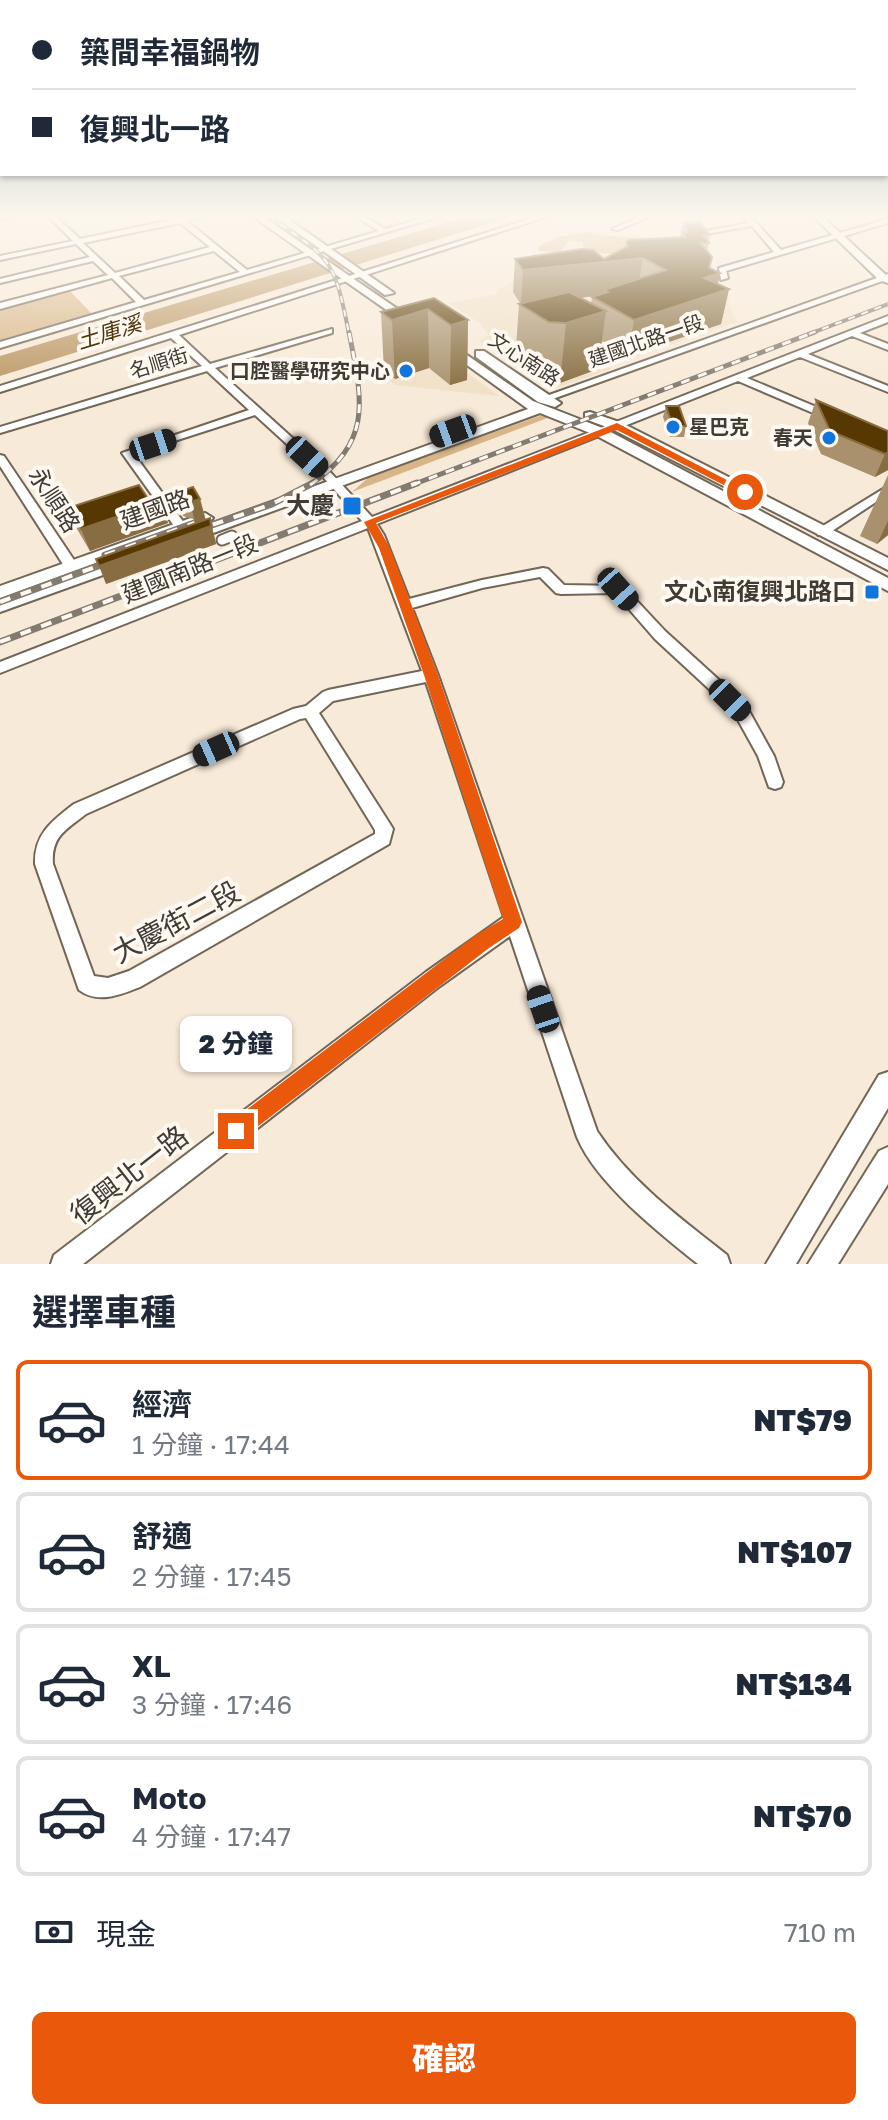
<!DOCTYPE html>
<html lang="zh-TW">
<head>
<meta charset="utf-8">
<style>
	:root { --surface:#fff; --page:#f6f6f7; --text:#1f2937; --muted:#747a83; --line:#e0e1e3; --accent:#ea580c }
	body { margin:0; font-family:"Golos Text","Noto Sans TC",sans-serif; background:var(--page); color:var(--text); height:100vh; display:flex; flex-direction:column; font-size:30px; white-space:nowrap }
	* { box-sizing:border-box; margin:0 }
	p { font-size:26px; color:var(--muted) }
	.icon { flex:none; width:44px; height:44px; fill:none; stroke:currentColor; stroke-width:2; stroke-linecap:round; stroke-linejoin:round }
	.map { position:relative; height:1264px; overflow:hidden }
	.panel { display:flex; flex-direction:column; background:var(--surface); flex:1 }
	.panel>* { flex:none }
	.banner { position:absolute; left:0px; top:0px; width:888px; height:176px; box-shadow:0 2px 6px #0004; display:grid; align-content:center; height:176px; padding:0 32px; background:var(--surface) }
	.end { position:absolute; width:36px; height:36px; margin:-18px; border:10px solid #ea580c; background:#fff; box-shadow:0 0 0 4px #fff }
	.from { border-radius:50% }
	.bubble { position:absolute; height:56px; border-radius:12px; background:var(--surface); box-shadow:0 2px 6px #0004; font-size:26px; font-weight:800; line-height:56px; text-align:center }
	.car { position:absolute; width:24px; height:48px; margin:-24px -12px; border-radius:10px; box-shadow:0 0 6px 2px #0007; background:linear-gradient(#222 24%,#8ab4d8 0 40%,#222 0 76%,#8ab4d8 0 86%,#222 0) }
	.banner b { display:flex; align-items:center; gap:28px; height:76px; font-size:30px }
	.banner b+b { border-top:2px solid var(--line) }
	.banner i { width:20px; height:20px; background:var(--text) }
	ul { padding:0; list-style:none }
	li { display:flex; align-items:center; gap:24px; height:120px; margin:0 16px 12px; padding:0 16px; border:4px solid var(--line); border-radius:12px }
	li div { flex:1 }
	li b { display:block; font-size:30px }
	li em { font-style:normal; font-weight:800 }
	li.current { border-color:var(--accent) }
	li>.icon { width:72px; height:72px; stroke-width:1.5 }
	h2 { padding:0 32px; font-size:36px; line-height:96px }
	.pay { display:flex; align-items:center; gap:20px; height:88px; padding:0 32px; font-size:30px }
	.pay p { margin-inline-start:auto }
	.cta { display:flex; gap:16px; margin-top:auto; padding:16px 32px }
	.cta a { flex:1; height:92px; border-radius:12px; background:var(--accent); color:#fff; font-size:32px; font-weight:800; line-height:92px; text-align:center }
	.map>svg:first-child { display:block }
	.built { fill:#f1e0c7 }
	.green { fill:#d8b688 }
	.water { fill:#bc9866 }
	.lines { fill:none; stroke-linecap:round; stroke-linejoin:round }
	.pedestrian-casing { stroke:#726656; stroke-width:13 }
	.minor-casing { stroke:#726656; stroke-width:4 }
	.tertiary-casing { stroke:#726656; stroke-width:4 }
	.secondary-casing { stroke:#726656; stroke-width:4 }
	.pedestrian { stroke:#fff; stroke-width:9 }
	.minor { fill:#fff; fill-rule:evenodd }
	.tertiary { fill:#fff; fill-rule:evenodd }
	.secondary { fill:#fff; fill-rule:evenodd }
	.rail-far2-casing { stroke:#847b70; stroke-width:4 }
	.rail-far1-casing { stroke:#847b70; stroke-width:5 }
	.rail-casing { stroke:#847b70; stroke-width:7 }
	.rail-far2 { stroke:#fff9f2; stroke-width:2; stroke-dasharray:7; stroke-linecap:butt }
	.rail-far1 { stroke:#fff9f2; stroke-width:3; stroke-dasharray:9; stroke-linecap:butt }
	.rail { stroke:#fff9f2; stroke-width:4; stroke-dasharray:11; stroke-linecap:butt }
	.wall { fill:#a8916c; fill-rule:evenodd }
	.shaded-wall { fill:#876d41 }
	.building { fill:#573800; stroke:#876d41; stroke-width:2 }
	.route { fill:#ea580c }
	.poi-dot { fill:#1076de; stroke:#fff9f2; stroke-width:3 }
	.labels { text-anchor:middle; stroke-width:8; stroke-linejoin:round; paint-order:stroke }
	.far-street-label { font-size:20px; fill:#403b33; stroke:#fff9f2 }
	.far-poi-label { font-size:20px; font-weight:bold; fill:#403b33; stroke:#fff9f2; text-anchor:end }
	.far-water-label { font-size:22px; font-style:italic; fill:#4f360d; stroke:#fff9f2 }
	.street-label { font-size:24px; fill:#403b33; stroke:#fff9f2 }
	.poi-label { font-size:24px; font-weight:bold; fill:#403b33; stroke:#fff9f2; text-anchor:end }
	.near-street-label { font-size:28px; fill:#403b33; stroke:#fff9f2 }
</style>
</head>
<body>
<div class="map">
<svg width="888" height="1264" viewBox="0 0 888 1264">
	<rect width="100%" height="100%" fill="#f8ead8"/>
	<g class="built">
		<path d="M586 232 690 240 708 258 718 280 729 294 728 302 737 322 624 361 596 345 581 348 611 369 559 387 547 386 479 341 489 336 480 323 448 303 498 294 496 291 529 272 552 254 543 252 571 235Z"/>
		<path d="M438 353 477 380 499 396 395 385 378 371Z"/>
	</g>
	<g class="green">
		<path d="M587 232 595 235 667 240 657 258 591 252 583 248V242L568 241 560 252 539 251V246L559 237Z"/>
		<path d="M69 290 92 314 0 341V309Z"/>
		<path d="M542 415 550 417 352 492 369 477Z"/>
	</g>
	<path class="water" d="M469 216H513L0 376V356Z"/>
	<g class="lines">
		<g class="pedestrian-casing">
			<path id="pedestrian" d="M222 540 232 536"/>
		</g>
		<g class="minor-casing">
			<g id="minor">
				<path d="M0 216H16L0 220Z"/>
				<path d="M48 216H55L80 239 176 219 173 216 183 218 205 216 187 221 247 270 379 231 355 216H363L385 229 430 216H441L0 348V342L136 302 112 278 0 309V303L108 275 93 261 0 283V279L90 257 76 244 0 260V256L73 241ZM180 223 210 247 115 273 83 243ZM214 251 240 272 144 300 119 276Z"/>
				<path d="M539 216H549L179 335 210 364 332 329V333L215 368 331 473 372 517 888 316V322L860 333 888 344V350L852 336 808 354 888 386V392L800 357 747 378 833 414V418H825L738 381 377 524 384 535 409 599 482 580 543 568 548 569 564 585 623 586 665 631 719 680 749 711 774 756 783 782 781 787 775 789 769 787 758 756 738 720 708 688 655 639 615 593 561 594 556 593 540 577 482 588 412 608 438 675 597 1131C630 1181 680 1218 727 1255L730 1264H698C659 1233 596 1183 577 1137L510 936 440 986 83 1264H51L54 1255 426 972 504 917 426 682 333 701 319 713 390 824 393 829 389 844 140 987C120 995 98 1004 79 990L35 864C34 834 52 821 74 804L293 709 306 706 323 692 328 690 422 671 368 528 0 673V662L362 521 323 477 255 415 134 454 187 527 181 531 177 530 122 453 249 410 207 371 0 433V427L202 366 171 338 0 392V386ZM306 718 375 830V834L129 971 108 978 94 976 53 864C51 836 66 830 86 814L300 719Z"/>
				<path d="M642 216H651L618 230 612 229Z"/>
				<path d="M750 216 781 250 888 219V223L726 271 728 278 721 280 719 268 774 252 752 226 705 234 701 232 748 223 744 217Z"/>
				<path d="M888 274V279L547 401 538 399Z"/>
				<path d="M0 455 4 456 76 563 77 566 76 569H66L0 466Z"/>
				<path d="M888 486V494L826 535H818L816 532 818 529Z"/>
			</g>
		</g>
		<g class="tertiary-casing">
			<g id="tertiary">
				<path d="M813 216H822L888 277V283L879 280Z"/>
				<path d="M888 1072V1108L796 1264H766L879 1075Z"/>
				<path d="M888 1147V1184L838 1264H808L879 1151Z"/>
			</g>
		</g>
		<g class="secondary-casing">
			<g id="secondary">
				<path d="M252 216H262L418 323 408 325Z"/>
				<path d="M274 216H284L394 293 385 295Z"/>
				<path d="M446 346H454L533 401 605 429 888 578V591L595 435 540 413 197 539H185L183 536 185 533 528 409 446 350Z"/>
				<path d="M476 351H484L561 403 555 407 538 402 476 357Z"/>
				<path d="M590 412 622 423 888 558V570L612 429 585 419V413Z"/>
				<path d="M205 513 213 518 210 521 0 598V586Z"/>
				<path d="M122 557 130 562 128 566 0 612V600Z"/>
			</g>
		</g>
		<use href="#pedestrian" class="pedestrian"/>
		<use href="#minor" class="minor"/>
		<use href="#tertiary" class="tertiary"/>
		<use href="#secondary" class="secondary"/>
		<g class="rail-far2-casing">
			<g id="rail-far2">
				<path d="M268 216C331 259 334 257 349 334"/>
				<path d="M809 334 888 304"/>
			</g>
		</g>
		<g class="rail-far1-casing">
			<g id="rail-far1">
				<path d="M310 485C374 441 362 400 349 332"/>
				<path d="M412 485 815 332"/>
			</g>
		</g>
		<g class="rail-casing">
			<g id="rail">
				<path d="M192 532 272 504 313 483"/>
				<path d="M105 555 200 521"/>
				<path d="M0 602 120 558"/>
				<path d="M0 642 417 483"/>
			</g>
		</g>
		<use href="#rail-far2" class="rail-far2"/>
		<use href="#rail-far1" class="rail-far1"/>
		<use href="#rail" class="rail"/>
	</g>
	<g class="wall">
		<path d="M683 223 710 235 707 252 709 268 720 273 718 284 729 289 721 324 628 356 602 341 598 369 560 383 543 381 515 362 519 304 520 303 513 292 515 259H604L625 248 626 242 680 237ZM596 296 592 297 591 303 580 298Z"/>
		<path d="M434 298 468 320 467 380 450 385 429 368 395 379 384 371 381 312Z"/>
		<path d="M816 400 888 431V470L875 477 821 454 808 423Z"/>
		<path d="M666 406 686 426 684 437H670L663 417Z"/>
		<path d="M888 475V535L877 544 860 536Z"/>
		<path d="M176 493 200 499 206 520 210 518 216 544 106 584 195 524 193 519 183 516Z"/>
		<path d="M151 503 168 523 90 551 77 529 68 508Z"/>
	</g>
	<g class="shaded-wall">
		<path d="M643 258 637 292H608L604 290 603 295 521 304 523 270Z"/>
		<path d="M720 273 716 293 729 289 721 324 628 356 634 320 704 278Z"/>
		<path d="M428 309 429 368 395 379 392 320Z"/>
		<path d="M606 311 598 369 560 383 566 323Z"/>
		<path d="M468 320 467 380 450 385 451 325Z"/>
		<path d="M888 452V470L875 477 885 454Z"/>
		<path d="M200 499 206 522 196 526 190 502Z"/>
		<path d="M162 501 168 523 90 551 81 529Z"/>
		<path d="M210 518 216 544 106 584 99 566Z"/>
		<path d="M888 521V535L877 544Z"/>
	</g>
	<g class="building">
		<path d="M700 222 710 235H703L709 243H700L712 257 709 268 720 273 704 278 729 289 634 320 592 297 608 292 604 290 666 270 643 258 523 270 515 259 582 249 593 250 604 259 628 246 626 242 629 240 686 237 683 232H688L683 223Z"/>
		<path d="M569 292 606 311 566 323 549 322 519 304Z"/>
		<path d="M434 298 468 320 451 325 428 309 392 320 381 312Z"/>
		<path d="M816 400 888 431V452L885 454 830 431Z"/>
		<path d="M666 406H679L686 426H673Z"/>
		<path d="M139 485 151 503 162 501 81 529 68 508Z"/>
		<path d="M193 487 200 499 190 502 187 496 176 493Z"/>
		<path d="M210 518 211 526 99 566 96 559Z"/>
	</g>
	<linearGradient id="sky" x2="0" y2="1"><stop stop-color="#96a9b4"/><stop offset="0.55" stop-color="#fcf6ed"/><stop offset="1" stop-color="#fcf6ed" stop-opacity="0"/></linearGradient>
	<rect width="888" height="393" fill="url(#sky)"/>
	<path class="route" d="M617 423 750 492 741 494 617 430 376 523 390 548 438 675 522 922 519 928 489 948 243 1138 236 1141 229 1138 225 1131 229 1123 476 935 503 919 424 675 379 548 364 522Z"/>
	<g class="poi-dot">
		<circle cx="406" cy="371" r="8"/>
		<circle cx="673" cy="427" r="8"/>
		<circle cx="829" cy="438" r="8"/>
		<rect x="342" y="496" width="20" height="20" rx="4"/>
		<rect x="864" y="584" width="16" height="16" rx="4"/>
	</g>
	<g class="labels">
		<g class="far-street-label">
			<text transform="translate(646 341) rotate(-19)" y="7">建國北路一段</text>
			<text transform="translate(524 359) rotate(33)" y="7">文心南路</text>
			<text transform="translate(159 363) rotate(-17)" y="7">名順街</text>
		</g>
		<g class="far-poi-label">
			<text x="390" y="378">口腔醫學研究中心</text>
			<text x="689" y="434" text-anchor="start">星巴克</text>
			<text x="813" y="445">春天</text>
		</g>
		<g class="far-water-label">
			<text transform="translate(109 332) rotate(-17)" y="8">土庫溪</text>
		</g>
		<g class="street-label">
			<text transform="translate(54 500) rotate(57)" y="8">永順路</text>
			<text transform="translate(155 510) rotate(-20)" y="8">建國路</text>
			<text transform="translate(190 569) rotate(-22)" y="8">建國南路一段</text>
		</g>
		<g class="poi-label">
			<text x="334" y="514">大慶</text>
			<text x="856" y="600">文心南復興北路口</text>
		</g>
		<g class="near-street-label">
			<text transform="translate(176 922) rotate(-28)" y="10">大慶街二段</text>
			<text transform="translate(129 1175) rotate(-38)" y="10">復興北一路</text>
		</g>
	</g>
</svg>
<i class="end from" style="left:745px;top:492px"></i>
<i class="end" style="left:236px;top:1131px"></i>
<div class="bubble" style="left:180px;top:1016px;width:112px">2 分鐘</div>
<i class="car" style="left:453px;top:431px;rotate:250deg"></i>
<i class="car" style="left:153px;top:445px;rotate:72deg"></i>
<i class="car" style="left:307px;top:457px;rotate:133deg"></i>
<i class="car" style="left:618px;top:589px;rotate:138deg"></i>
<i class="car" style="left:730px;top:700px;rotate:135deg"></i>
<i class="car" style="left:216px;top:749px;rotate:246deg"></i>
<i class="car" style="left:543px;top:1009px;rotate:341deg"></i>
<div class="banner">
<b><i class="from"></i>築間幸福鍋物</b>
<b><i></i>復興北一路</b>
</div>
</div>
<section class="panel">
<h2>選擇車種</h2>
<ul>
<li class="current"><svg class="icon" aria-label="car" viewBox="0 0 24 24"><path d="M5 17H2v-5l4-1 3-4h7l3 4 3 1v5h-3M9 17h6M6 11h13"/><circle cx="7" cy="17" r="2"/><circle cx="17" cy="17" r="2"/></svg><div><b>經濟</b><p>1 分鐘 · 17:44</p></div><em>NT$79</em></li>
<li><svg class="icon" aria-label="car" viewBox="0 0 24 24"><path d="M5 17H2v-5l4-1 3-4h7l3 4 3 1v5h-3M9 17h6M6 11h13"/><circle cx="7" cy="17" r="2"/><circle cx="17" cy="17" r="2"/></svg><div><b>舒適</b><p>2 分鐘 · 17:45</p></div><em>NT$107</em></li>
<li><svg class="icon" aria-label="car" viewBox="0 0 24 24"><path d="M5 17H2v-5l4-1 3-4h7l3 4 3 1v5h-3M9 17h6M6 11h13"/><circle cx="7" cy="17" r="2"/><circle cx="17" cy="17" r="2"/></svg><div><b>XL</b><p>3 分鐘 · 17:46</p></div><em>NT$134</em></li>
<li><svg class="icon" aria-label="car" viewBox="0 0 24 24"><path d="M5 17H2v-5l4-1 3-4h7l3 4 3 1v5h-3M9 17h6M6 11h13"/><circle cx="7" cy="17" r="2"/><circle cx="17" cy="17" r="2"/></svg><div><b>Moto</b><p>4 分鐘 · 17:47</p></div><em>NT$70</em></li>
</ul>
<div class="pay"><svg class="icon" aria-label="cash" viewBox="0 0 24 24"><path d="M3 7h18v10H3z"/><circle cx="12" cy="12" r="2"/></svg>現金<p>710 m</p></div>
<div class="cta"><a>確認</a></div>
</section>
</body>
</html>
